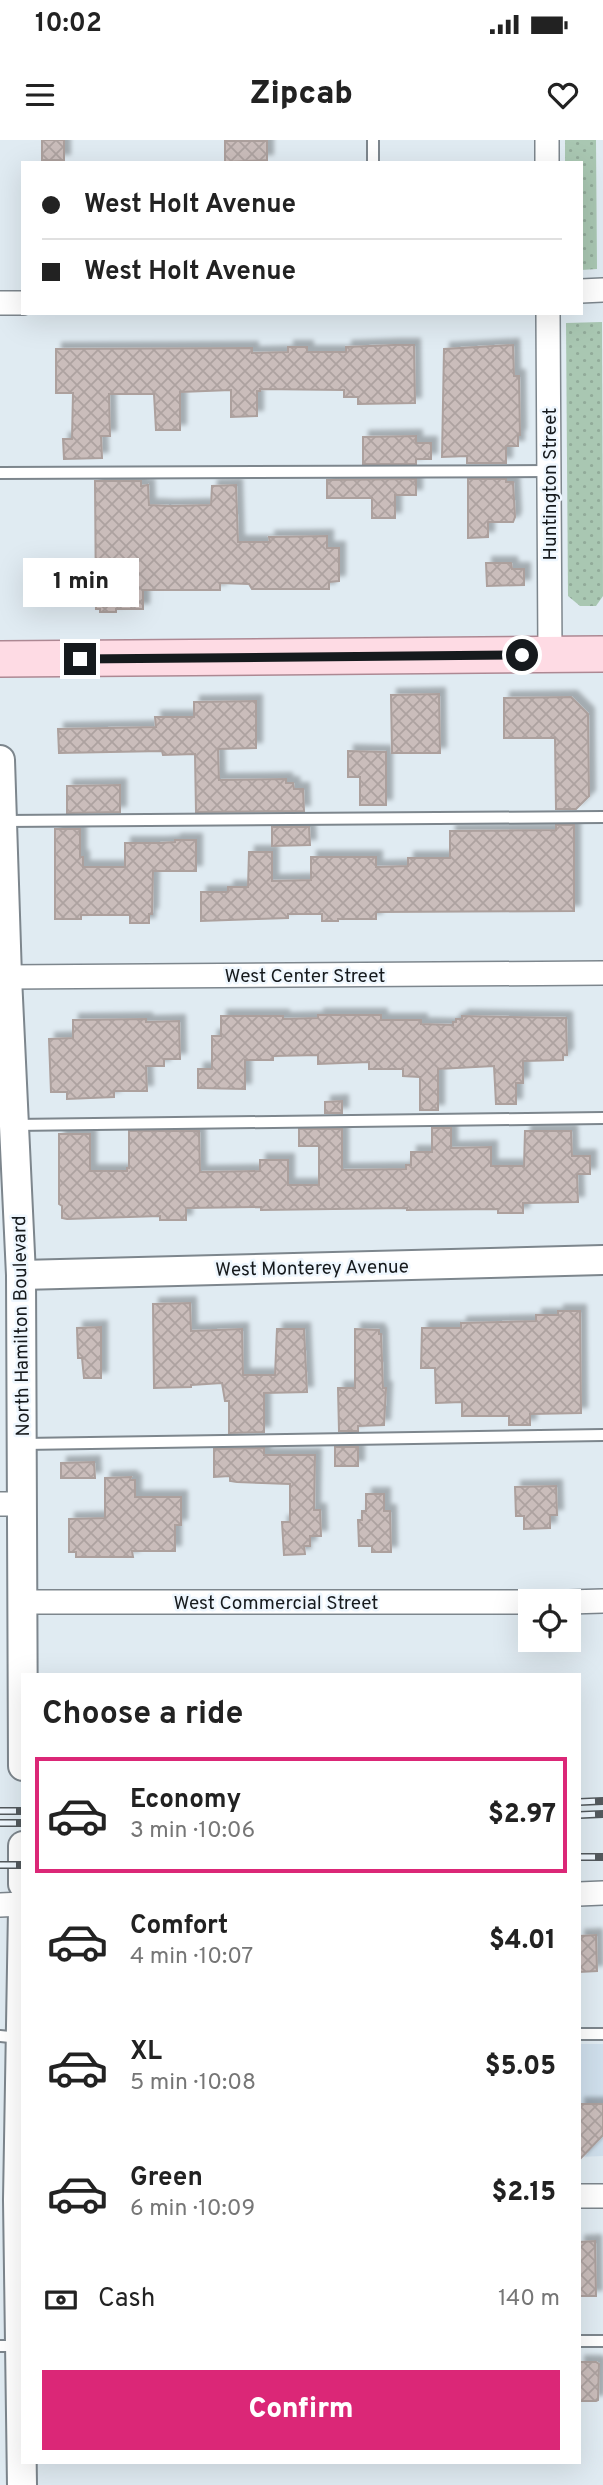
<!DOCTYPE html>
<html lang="en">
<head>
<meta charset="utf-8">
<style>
	:root { --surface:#fff; --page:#f2f2f2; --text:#222; --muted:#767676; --line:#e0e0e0; --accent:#db2777 }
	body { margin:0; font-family:Overpass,sans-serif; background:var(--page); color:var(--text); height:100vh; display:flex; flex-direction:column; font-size:26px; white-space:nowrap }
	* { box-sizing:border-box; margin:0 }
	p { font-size:23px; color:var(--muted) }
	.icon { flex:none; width:38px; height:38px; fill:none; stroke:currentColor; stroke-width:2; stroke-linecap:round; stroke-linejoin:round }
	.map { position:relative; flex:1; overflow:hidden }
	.details { position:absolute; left:21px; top:1533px; width:560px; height:791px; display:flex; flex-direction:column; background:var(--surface); border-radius:0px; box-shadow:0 7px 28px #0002 }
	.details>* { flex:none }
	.banner { position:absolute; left:21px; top:21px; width:562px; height:154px; border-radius:0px; box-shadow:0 7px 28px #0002; display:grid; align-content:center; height:154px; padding:0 21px; background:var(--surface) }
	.fabs { position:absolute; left:518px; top:1449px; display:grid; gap:14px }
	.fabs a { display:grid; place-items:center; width:63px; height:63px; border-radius:0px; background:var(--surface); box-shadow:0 7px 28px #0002; font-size:35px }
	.end { position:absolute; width:32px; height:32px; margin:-16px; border:9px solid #161a1d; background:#fff; box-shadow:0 0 0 4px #fff }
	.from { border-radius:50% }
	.bubble { position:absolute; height:49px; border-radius:0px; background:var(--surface); box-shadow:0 7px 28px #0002; font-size:23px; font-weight:800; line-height:49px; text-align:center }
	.banner b { display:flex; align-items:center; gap:24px; height:66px; font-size:26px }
	.banner b+b { border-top:2px solid var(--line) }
	.banner i { width:18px; height:18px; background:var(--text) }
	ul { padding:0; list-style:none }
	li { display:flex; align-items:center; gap:21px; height:116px; margin:0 14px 10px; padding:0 7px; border:4px solid transparent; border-radius:0px }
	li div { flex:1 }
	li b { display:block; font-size:26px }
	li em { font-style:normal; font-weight:800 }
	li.current { border-color:var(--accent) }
	li>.icon { width:63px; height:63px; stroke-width:1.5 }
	h2 { padding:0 21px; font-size:32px; line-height:84px }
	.pay { display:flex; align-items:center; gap:18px; height:77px; padding:0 21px; font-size:26px }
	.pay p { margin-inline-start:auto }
	.cta { display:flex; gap:14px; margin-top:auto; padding:14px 21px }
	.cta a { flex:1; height:80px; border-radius:0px; background:var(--accent); color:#fff; font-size:28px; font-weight:800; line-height:80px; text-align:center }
	.status { display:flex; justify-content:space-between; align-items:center; height:49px; padding:0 35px; background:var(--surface); direction:ltr }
	.status svg { height:19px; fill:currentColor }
	header { display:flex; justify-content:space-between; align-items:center; height:91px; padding:0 21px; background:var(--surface); font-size:32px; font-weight:800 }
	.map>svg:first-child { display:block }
	.built { fill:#cfdfec }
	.grass { fill:url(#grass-dots) }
	.building { fill:url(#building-cross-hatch); stroke:#aca09d; stroke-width:2; filter:url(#shadow) }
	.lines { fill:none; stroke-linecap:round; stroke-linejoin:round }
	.service-casing { stroke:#7d868d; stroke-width:14 }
	.minor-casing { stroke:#7d868d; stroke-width:26 }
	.tertiary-casing { stroke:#7d868d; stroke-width:32 }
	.primary-casing { stroke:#ad8893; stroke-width:38 }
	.service { stroke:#fff; stroke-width:10 }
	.minor { stroke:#fff; stroke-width:23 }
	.tertiary { stroke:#fff; stroke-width:28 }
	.primary { stroke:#fedbe4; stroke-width:35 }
	.rail-casing { stroke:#53595d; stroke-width:8 }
	.rail { stroke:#eff7fe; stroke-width:5; stroke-dasharray:16; stroke-linecap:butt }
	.route { stroke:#161a1d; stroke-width:9 }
	.labels { text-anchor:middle; stroke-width:5; stroke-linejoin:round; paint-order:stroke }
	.street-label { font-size:19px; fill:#161a1d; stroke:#eff7fe }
</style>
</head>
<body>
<div class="status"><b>10:02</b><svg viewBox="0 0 49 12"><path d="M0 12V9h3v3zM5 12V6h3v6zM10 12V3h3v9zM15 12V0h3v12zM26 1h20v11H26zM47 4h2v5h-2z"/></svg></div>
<header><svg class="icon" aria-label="menu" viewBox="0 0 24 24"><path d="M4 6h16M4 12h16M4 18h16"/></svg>Zipcab<svg class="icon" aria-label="heart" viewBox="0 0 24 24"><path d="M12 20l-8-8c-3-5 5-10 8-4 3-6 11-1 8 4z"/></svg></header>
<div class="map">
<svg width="603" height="2345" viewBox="0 0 603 2345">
	<defs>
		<pattern id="grass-dots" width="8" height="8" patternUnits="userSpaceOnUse" patternTransform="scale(1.75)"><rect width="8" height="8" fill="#a9c7b2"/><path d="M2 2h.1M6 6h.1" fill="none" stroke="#91aa99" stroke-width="1.8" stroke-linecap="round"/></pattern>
		<pattern id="building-cross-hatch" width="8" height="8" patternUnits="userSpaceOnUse" patternTransform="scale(1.75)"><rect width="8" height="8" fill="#cabdbb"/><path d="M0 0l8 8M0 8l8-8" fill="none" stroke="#ada2a0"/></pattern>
		<filter id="shadow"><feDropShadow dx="6" dy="-6" stdDeviation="2" flood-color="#0004"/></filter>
	</defs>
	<rect width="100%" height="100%" fill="#e0ebf2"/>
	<path class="built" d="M579 1904H603V2016L579 2017Z"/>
	<g class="grass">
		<path d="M565 0H596L597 129 581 130V23H565Z"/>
		<path d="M602 182 603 456 596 466H580L568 456 566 183Z"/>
	</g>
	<g class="building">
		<rect x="42" y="0" width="22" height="20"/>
		<path d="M225 1H267V20L225 22Z"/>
		<path d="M394 205H414L415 263 358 264V257H344V250L260 249V251H257V276L231 277V250L180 252V290H156L154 254H109L110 296H101L102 318 64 319 63 299H72L73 253H56V209L252 208V213L288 212V207H307V212H346V207Z"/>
		<path d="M513 205 514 236H519L520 295H518V306H506V323H467V316L442 317 444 209Z"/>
		<path d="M416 296V303H431V319H416V324H363V297Z"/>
		<path d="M416 339V355H395V378H372V358H327V340Z"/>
		<path d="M468 339H506V342H513L515 377 513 382H488V397L468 398Z"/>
		<path d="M95 341H141V346L148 345 149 365 170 366 211 365 212 346 236 345 238 402H270L269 397 327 396V408H339V441L329 442V449H252L249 444 220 443V450H143V469H116V472H100V469H96Z"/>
		<path d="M486 423H511L512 429H524V445L487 446Z"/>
		<path d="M439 554 440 613H392L391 555Z"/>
		<path d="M571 557 588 574 589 656 576 669H556L555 598H504V558Z"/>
		<path d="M256 561V608L218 609 219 640 286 639V643H293L294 649H303L304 671 196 672 195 614 163 615 162 611 59 613 58 589 156 587 155 577H194V562Z"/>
		<path d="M348 611 386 612V665H360V637H348Z"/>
		<path d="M120 645V672L67 673V646Z"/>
		<path d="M556 685H574V771L376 772V779H338V781H322V774H288V778L201 781V752H228V747H248L249 712H272V741L311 740V717H376V727L408 726V718H450V691L556 690Z"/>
		<path d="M272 687H309L310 705 272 706Z"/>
		<path d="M55 689H80V717H83V727H125V703H160L175 702V700H196V731H153L152 774H149V783H130V775H81V779H55Z"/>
		<path d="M318 875H381V880H421V884L453 885V882H456V879H462V876L566 878 567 915H563V920L523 921V943H516V964H496L494 926 438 929V970H420V937L403 936V929H369V922L318 924V915L273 916V920H245V949L198 948V929H212V896H221V876H283V879L318 878Z"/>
		<path d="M146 879V882L179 881 180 919H164V926H146L147 951H114V957L67 959V952H51L49 899 73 898V880Z"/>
		<path d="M342 961V973H325V962Z"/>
		<path d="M432 988H451V1008L491 1007V1026H524L525 991H571L572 1016H590V1034H577L578 1062 523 1063V1073H498V1069L407 1070V1068L261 1070V1067L186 1068V1080H160V1076L67 1079 62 1078V1066L59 1064V994H90V1031H127V1028H129V991H199L200 1032 260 1031V1020H288V1045H319V1006H299V989H342V1030L406 1029V1025H411V1012H432Z"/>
		<path d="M190 1163 191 1191 242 1189 243 1235H275L277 1189H304L307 1252 264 1253V1292L229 1293V1261H225L222 1243 191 1245V1247L154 1248 153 1164Z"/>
		<path d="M558 1171H580L581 1273 530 1274V1285H509V1276H462V1262L436 1263 435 1228H421L422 1188H461V1183L536 1181V1175H558Z"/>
		<path d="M101 1187V1238H84L82 1218H78L77 1188Z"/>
		<path d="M355 1189 379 1190V1194H381L383 1248H386L384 1285 358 1286V1291H339L338 1248H355Z"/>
		<rect x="335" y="1307" width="23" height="19"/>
		<path d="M264 1308V1315H315L314 1370H320L321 1396H310V1406H304L305 1414 284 1415 282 1382H290V1344L237 1342 230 1341V1336L214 1337V1309Z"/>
		<path d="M94 1322 95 1338H61V1323Z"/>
		<path d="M131 1337 130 1340H135V1357H181V1385H175V1411H132L133 1417H76V1412H69V1379L105 1378V1338Z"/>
		<path d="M556 1346 557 1375H550V1388L524 1389V1376H516L515 1347Z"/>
		<path d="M366 1354H384V1371H390L391 1412H372V1406H359L358 1380H362V1371H366Z"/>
		<path d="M596 1795 597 1831 579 1832V1796Z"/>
		<path d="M579 1964H603V1995L579 2020Z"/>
		<path d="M595 2101 596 2156H579V2102Z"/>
		<path d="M579 2222H596L599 2224 598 2260 596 2261H579Z"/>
	</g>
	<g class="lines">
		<g class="service-casing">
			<g id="service">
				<path d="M373 23V0"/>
				<path d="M0 333 549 331"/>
				<path d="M4 681 603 677"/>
				<path d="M14 985 603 978"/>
				<path d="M24 1304 603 1295"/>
				<path d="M579 1894H603"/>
				<path d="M0 1896 20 1898"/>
				<path d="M579 2201H603"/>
				<path d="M0 2206H20"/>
			</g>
		</g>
		<g class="minor-casing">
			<g id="minor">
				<path d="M547 0V23"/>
				<path d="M581 151 603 150"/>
				<path d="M0 163H23"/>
				<path d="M548 173 550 514"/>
				<path d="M7 837 603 833"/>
				<path d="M0 1364H21"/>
				<path d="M22 1462H530"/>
				<path d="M569 1462 603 1461"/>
				<path d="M579 1754 603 1753"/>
				<path d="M0 1765 23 1764"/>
				<path d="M579 2056H603"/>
			</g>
		</g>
		<g class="tertiary-casing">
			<g id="tertiary">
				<path d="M0 620 7 837 21 1135 23 1626"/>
				<path d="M21 1135 603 1120"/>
				<path d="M23 1706V1744"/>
				<path d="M22 2345 18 2060 23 1769"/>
			</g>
		</g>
		<g class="primary-casing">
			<path id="primary" d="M0 519 603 514"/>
		</g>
		<use href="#service" class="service"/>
		<use href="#minor" class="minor"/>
		<use href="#tertiary" class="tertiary"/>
		<use href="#primary" class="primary"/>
		<g class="rail-casing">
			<g id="rail">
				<path d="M579 1662 603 1661"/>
				<path d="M0 1671H23"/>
				<path d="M579 1675 603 1674"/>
				<path d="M0 1683H23"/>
				<path d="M579 1717H603"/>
				<path d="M0 1725H23"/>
			</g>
		</g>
		<use href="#rail" class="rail"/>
	</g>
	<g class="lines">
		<path class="route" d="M80 519 522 515"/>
	</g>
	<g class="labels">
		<g class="street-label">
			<text transform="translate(549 344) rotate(-90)" y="7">Huntington Street</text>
			<text x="305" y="842">West Center Street</text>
			<text transform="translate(312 1127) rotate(-1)" y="7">West Monterey Avenue</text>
			<text transform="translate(20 1186) rotate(-91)" y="7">North Hamilton Boulevard</text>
			<text x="276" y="1469">West Commercial Street</text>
		</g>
	</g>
</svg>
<div class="fabs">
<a><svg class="icon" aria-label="locate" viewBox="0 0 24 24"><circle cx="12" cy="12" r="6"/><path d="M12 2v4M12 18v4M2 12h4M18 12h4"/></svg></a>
</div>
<i class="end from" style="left:522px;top:515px"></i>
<i class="end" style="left:80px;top:519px"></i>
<div class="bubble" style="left:23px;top:418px;width:116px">1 min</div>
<div class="banner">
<b><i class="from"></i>West Holt Avenue</b>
<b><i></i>West Holt Avenue</b>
</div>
<section class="details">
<h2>Choose a ride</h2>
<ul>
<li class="current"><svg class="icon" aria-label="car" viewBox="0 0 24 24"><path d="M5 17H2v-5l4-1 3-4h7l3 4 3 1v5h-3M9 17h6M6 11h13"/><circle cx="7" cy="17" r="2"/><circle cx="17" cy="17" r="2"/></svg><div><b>Economy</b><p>3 min · 10:06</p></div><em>$2.97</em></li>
<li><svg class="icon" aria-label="car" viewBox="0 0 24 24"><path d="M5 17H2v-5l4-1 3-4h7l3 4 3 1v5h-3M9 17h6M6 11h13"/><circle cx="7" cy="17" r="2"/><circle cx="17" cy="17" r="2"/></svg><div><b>Comfort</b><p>4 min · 10:07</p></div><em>$4.01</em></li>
<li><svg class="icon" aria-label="car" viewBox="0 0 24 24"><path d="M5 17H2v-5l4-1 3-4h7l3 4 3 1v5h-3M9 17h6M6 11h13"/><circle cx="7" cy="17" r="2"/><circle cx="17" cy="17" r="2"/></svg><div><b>XL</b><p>5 min · 10:08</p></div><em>$5.05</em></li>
<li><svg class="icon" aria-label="car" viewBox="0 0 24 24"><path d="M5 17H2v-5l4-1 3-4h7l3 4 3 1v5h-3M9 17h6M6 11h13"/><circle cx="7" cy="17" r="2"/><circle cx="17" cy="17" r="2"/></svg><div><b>Green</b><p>6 min · 10:09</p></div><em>$2.15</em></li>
</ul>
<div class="pay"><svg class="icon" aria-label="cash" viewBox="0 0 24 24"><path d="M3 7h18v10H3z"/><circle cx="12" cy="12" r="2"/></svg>Cash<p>140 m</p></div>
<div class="cta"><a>Confirm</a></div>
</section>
</div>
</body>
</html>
